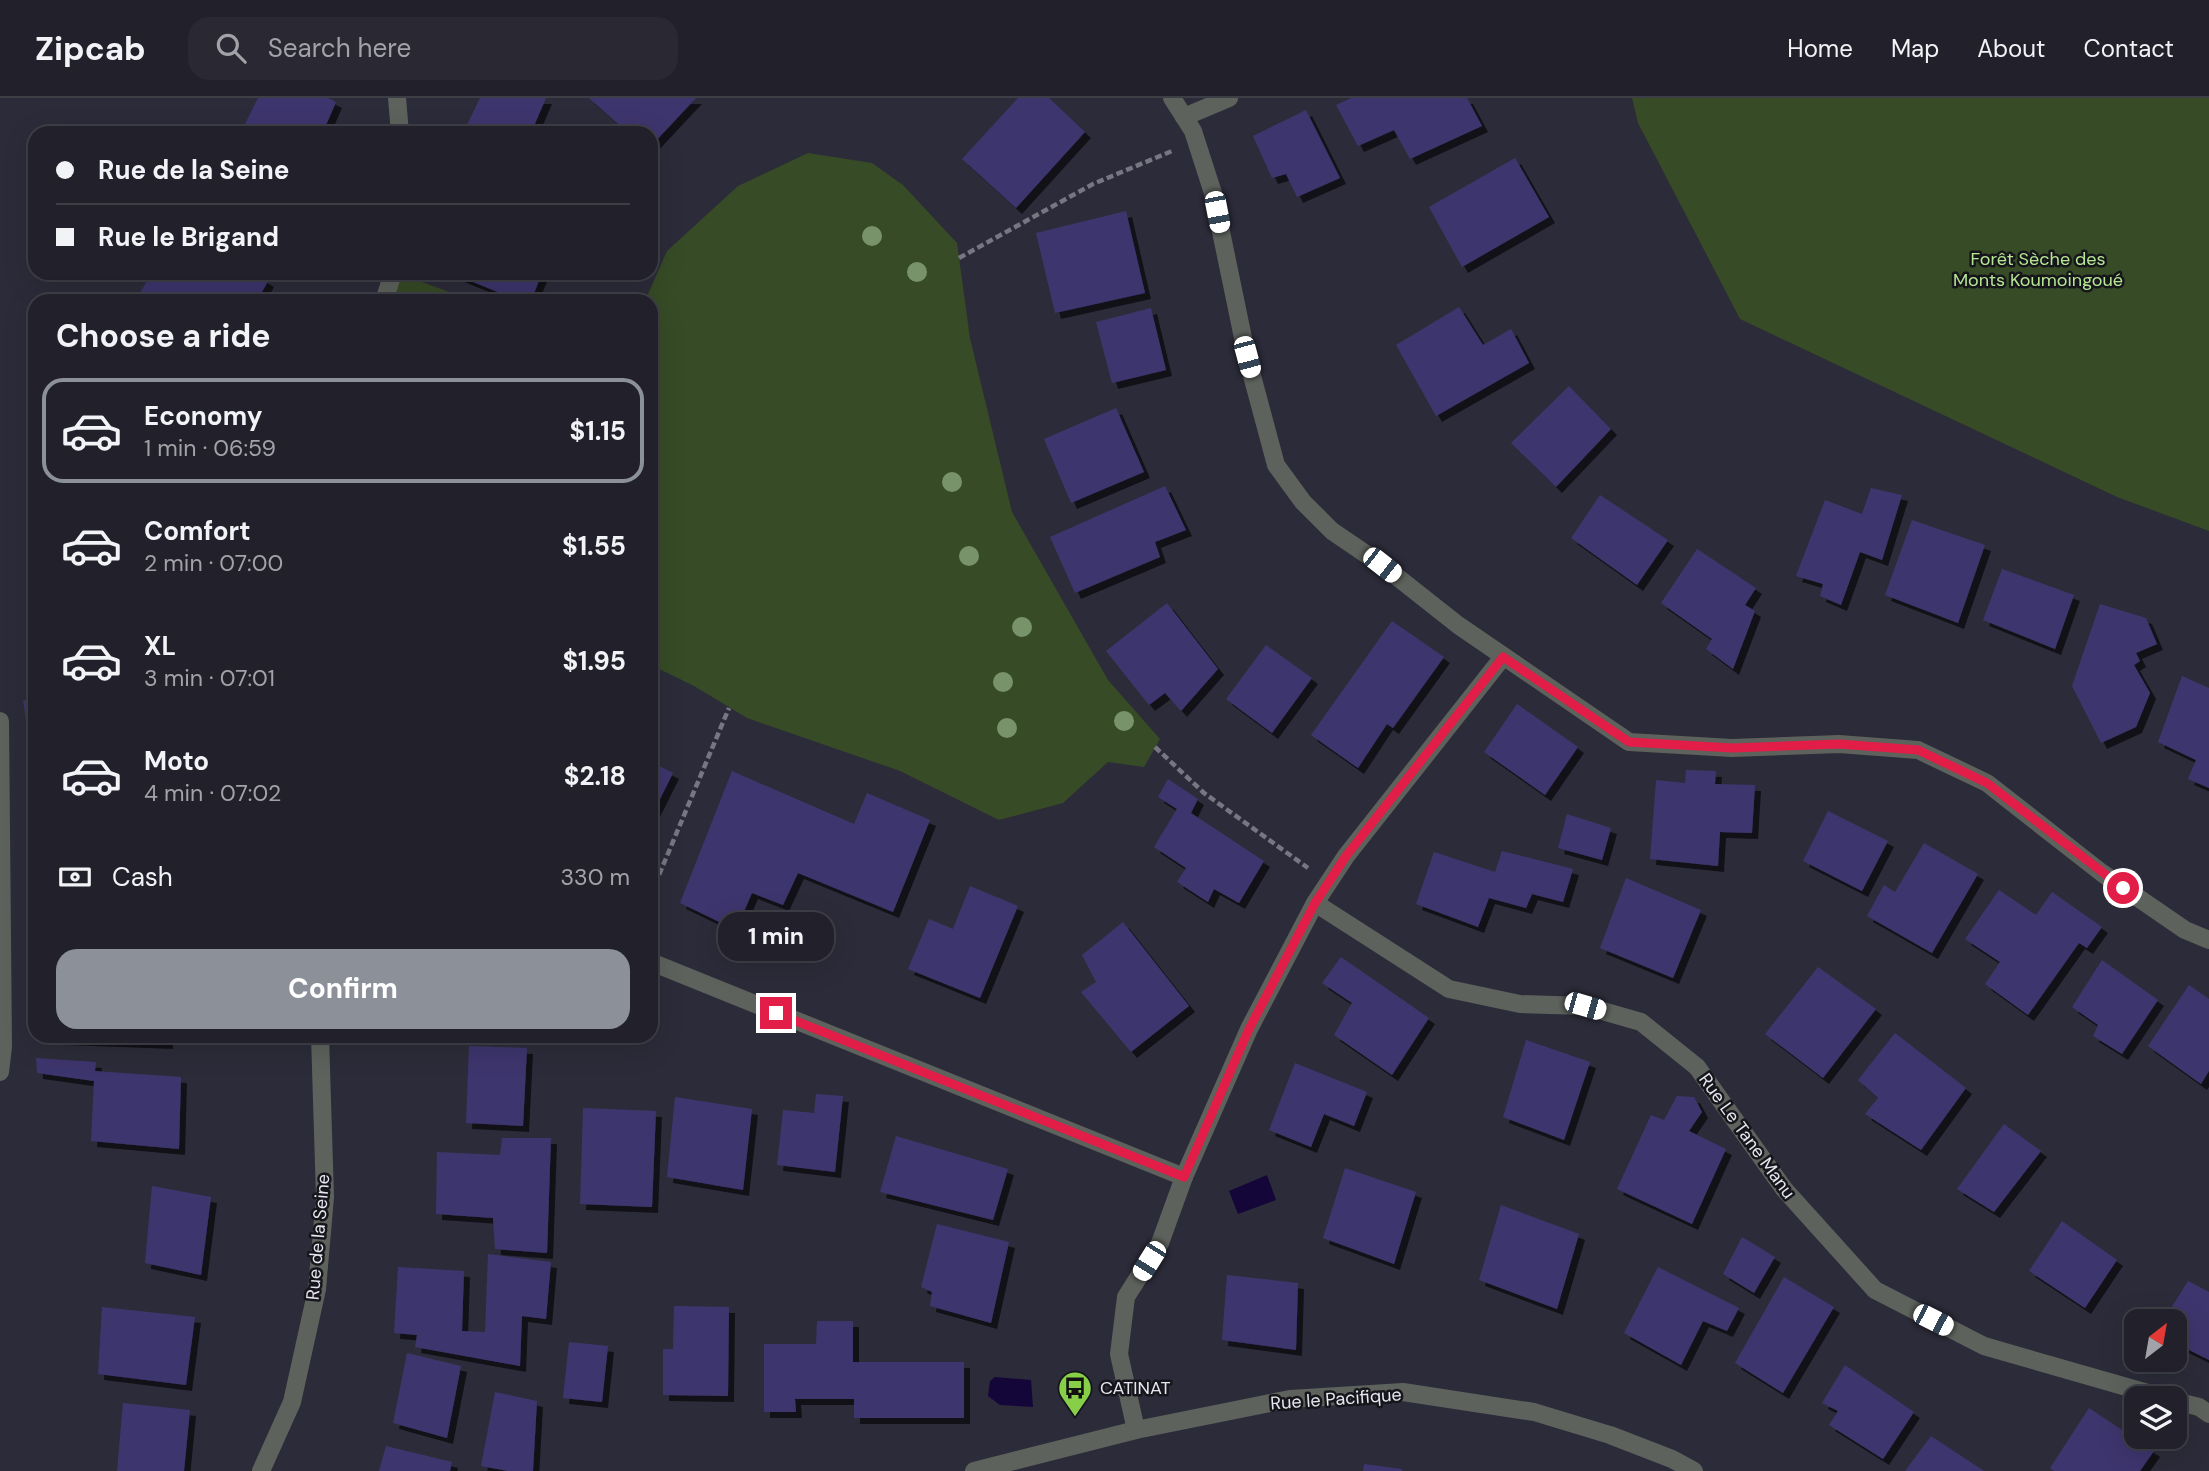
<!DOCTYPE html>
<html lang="en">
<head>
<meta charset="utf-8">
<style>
	:root { --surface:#21202b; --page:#292833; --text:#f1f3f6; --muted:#a2a3a9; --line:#3e3e47; --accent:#8c9099 }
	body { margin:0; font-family:"DM Sans",sans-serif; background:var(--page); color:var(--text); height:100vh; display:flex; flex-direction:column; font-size:26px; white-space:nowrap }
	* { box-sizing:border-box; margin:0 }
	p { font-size:23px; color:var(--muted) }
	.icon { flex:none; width:38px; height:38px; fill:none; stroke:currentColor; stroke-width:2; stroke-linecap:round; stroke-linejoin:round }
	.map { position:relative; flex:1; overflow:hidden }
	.panel { position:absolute; left:28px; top:196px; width:630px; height:749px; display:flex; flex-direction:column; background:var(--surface); border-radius:21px; box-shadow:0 7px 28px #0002,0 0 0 2px var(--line) }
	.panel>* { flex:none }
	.guide { position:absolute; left:28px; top:28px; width:630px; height:154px; border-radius:21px; box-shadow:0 7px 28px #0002,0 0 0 2px var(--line); display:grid; align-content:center; height:154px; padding:0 28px; background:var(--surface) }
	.needle { width:46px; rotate:31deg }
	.tools { position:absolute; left:2124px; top:1211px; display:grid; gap:14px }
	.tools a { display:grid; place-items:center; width:63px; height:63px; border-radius:14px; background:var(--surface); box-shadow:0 7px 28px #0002,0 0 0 2px var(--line); font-size:35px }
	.end { position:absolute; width:32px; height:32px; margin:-16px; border:9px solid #e11d48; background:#fff; box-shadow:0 0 0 4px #fff }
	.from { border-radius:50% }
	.bubble { position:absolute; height:49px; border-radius:21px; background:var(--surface); box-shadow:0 7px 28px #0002,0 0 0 2px var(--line); font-size:23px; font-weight:700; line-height:49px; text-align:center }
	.car { position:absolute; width:21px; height:42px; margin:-21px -10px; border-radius:9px; box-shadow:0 0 5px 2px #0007; background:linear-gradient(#fff 24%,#345 0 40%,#fff 0 76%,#345 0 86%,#fff 0) }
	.guide b { display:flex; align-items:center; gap:24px; height:66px; font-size:26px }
	.guide b+b { border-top:2px solid var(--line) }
	.guide i { width:18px; height:18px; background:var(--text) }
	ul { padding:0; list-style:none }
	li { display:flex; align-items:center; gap:21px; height:105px; margin:0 14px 10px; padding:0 14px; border:4px solid transparent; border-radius:21px }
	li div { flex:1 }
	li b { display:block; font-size:26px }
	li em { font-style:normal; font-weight:700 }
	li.on { border-color:var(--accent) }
	li>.icon { width:63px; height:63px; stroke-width:1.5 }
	h2 { padding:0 28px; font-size:32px; line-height:84px }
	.pay { display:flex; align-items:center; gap:18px; height:77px; padding:0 28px; font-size:26px }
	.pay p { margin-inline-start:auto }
	.action { display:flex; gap:14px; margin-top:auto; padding:14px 28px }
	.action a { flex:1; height:80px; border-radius:21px; background:var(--accent); color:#fff; font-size:28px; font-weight:700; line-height:80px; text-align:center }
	header { display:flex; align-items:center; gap:42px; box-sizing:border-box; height:98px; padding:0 35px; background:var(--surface); border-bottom:2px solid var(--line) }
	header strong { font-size:33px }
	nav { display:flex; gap:38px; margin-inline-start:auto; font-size:24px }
	.search { width:490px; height:63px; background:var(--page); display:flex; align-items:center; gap:18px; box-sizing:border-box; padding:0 24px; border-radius:21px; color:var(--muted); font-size:26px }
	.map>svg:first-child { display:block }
	.green { fill:#364b26 }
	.water { fill:#15063a }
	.building { fill:#3e366d; filter:url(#shadow) }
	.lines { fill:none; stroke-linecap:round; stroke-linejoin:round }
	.path { stroke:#777682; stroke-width:4.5; stroke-dasharray:7 3.5; stroke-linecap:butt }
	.minor { stroke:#5e625c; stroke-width:18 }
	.tree { fill:#78926a }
	.route { stroke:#e11d48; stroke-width:9 }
	.labels { text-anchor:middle; stroke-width:5; stroke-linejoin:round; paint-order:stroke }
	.park-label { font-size:18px; fill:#b6e692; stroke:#15151b }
	.street-label { font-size:18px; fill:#e6e6ee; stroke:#15151b }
	.poi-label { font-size:18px; fill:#e6e6ee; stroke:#15151b; text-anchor:start }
</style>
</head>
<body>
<header>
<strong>Zipcab</strong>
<div class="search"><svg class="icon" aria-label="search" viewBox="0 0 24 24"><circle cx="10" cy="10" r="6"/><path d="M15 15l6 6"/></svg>Search here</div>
<nav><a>Home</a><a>Map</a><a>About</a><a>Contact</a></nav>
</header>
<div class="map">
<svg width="2209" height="1373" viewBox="0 0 2209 1373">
	<defs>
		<filter id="shadow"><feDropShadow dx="6" dy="6" stdDeviation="0" flood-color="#0009"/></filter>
	</defs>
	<rect width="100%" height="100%" fill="#2c2b39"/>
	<g class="green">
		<path d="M1632 0H2209V433L2117 399 1740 221 1638 25Z"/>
		<path d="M808 55 872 65 903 87 957 145 970 240 1012 414 1108 582 1160 641 1144 669 1108 664 1063 705 999 722 900 673 747 620 694 588 651 567V203H645L667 153 738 88Z"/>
		<path d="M397 175 474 203H384Z"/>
	</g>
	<g class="water">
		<path d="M1267 1077 1276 1102 1238 1116 1229 1093Z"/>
		<path d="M995 1279 1031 1282 1033 1309 1000 1307 988 1298 990 1283Z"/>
	</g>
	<g class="building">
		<path d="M258 0H328L336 4 323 34 315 31 313 35H244L241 34Z"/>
		<path d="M480 0H546L531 35H463Z"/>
		<path d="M589 0H696L651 48V35H628Z"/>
		<path d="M1018 0H1049L1085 34 1016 110 962 61Z"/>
		<path d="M1351 0H1467L1482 28 1410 61 1394 32 1358 48 1336 7Z"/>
		<path d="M1306 12 1340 80 1297 99 1286 76 1272 80 1253 38Z"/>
		<path d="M1515 60 1549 119 1462 169 1429 109Z"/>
		<path d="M1126 113 1145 195 1055 215 1036 135Z"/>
		<path d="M152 175H254L268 183 257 203H135Z"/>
		<path d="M451 175H542L531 203H520Z"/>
		<path d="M1459 209 1483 247 1511 231 1529 265 1436 318 1396 247Z"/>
		<path d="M1151 210 1166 272 1112 285 1096 224Z"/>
		<path d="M1569 288 1611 331 1556 389 1511 345Z"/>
		<path d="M1116 310 1144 374 1071 405 1044 341Z"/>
		<path d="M1165 388 1186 432 1155 444 1160 459 1075 495 1050 439Z"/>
		<path d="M1871 390 1902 397 1882 462 1860 454 1841 507 1820 498 1823 486 1796 478 1825 402 1862 416Z"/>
		<path d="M1600 397 1668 442 1637 487 1571 440Z"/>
		<path d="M1912 422 1985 447 1958 525 1885 497Z"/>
		<path d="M1697 451 1756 490 1745 507 1755 513 1733 571 1706 551 1712 541 1661 505Z"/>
		<path d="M2002 471 2074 497 2055 551 1983 522Z"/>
		<path d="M1167 505 1218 571 1181 613 1165 595 1149 607 1106 553Z"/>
		<path d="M2100 506 2146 520 2157 546 2136 555 2140 563 2134 567 2150 595 2136 629 2101 645 2072 588Z"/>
		<path d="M1392 523 1444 559 1393 630 1387 626 1358 670 1311 637Z"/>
		<path d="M1266 547 1312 580 1272 635 1226 601Z"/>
		<path d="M2182 578 2209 590V690L2188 681 2196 662 2158 644Z"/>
		<path d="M23 602 35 603V633L27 630Z"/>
		<path d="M1517 606 1578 649 1545 697 1484 654Z"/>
		<path d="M651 664 673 675 651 719Z"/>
		<path d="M1686 672 1716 673 1715 686 1755 687 1752 735 1720 734 1718 768 1650 761 1656 682 1685 685Z"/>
		<path d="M732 673 854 726 867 695 930 722 893 814 798 775 783 807 752 795 736 832 680 805Z"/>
		<path d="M1168 681 1198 701 1191 715 1264 763 1239 805 1214 791 1208 804 1177 784 1186 770 1154 749 1177 711 1158 699Z"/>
		<path d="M1828 713 1888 743 1862 793 1803 763Z"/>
		<path d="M1567 716 1611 730 1602 762 1558 750Z"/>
		<path d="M1924 745 1978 776 1932 855 1867 818 1884 787 1895 794Z"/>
		<path d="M1502 753 1573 771 1563 804 1532 796 1526 810 1489 800 1478 829 1416 806 1434 754 1495 774Z"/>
		<path d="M1626 780 1701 812 1673 880 1600 850Z"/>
		<path d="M970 788 1018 808 980 900 908 871 929 821 953 831Z"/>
		<path d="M1999 792 2036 817 2052 794 2102 829 2087 850 2079 845 2028 917 1985 886 2000 864 1965 841Z"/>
		<path d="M1123 824 1189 908 1131 954 1081 894 1096 884 1082 857Z"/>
		<path d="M1341 859 1429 920 1392 977 1334 937 1352 905 1322 885Z"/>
		<path d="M2102 862 2158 902 2122 956 2093 938 2098 927 2072 909Z"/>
		<path d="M1818 869 1876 911 1823 980 1765 936Z"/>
		<path d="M2189 887 2209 901V973L2201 986 2148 948Z"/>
		<path d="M1895 935 1966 990 1921 1052 1865 1016 1878 1000 1858 982Z"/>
		<path d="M60 938H167V945L60 941Z"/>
		<path d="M1526 942 1590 964 1564 1042 1503 1019Z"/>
		<path d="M469 948 527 950 523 1028 466 1025Z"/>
		<path d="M36 960 96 964 95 973 181 979 179 1051 91 1043 94 983 37 975Z"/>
		<path d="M1295 965 1367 994 1354 1028 1324 1016 1311 1049 1269 1032Z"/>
		<path d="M816 996 843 998 835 1074 777 1067 783 1012 814 1015Z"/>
		<path d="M1677 998 1694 999 1702 1014 1689 1033 1726 1051 1692 1126 1617 1091 1651 1017 1664 1022Z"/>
		<path d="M675 999 752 1011 743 1092 667 1079Z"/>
		<path d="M583 1010 656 1013 652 1109 580 1106Z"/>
		<path d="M2004 1026 2041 1053 1994 1114 1957 1091Z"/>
		<path d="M896 1038 1008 1071 993 1122 880 1094Z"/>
		<path d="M502 1040H551L547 1155 495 1151 493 1120 436 1116 437 1054 500 1057Z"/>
		<path d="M1345 1070 1416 1094 1394 1166 1323 1140Z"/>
		<path d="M152 1088 211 1099 201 1177 145 1165Z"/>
		<path d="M1501 1107 1579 1136 1557 1211 1479 1182Z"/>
		<path d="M2062 1123 2117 1162 2085 1210 2029 1173Z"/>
		<path d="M937 1126 1009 1144 991 1225 930 1208 932 1194 921 1189Z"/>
		<path d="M1742 1139 1775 1159 1754 1195 1723 1176Z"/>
		<path d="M488 1156 551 1164 546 1221 522 1218 520 1268 415 1249 417 1237 394 1235 398 1169 464 1173 462 1233 485 1234Z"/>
		<path d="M1658 1169 1739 1210 1727 1233 1703 1223 1681 1267 1624 1235Z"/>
		<path d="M1227 1177 1298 1185 1296 1252 1222 1242Z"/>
		<path d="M1784 1179 1834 1209 1783 1295 1735 1265Z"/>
		<path d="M2188 1183 2209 1194V1262L2175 1245V1223H2163Z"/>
		<path d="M674 1208 729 1209 728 1298 663 1297V1251H673Z"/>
		<path d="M102 1209 195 1219 186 1287 98 1276Z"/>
		<path d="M817 1223H853V1264H964V1320H854V1301H795L796 1314H764V1246H816Z"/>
		<path d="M569 1244 608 1248 602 1304 563 1300Z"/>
		<path d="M407 1255 461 1268 447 1340 393 1325Z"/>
		<path d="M1845 1267 1914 1314 1883 1361 1829 1327 1838 1313 1822 1305Z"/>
		<path d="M495 1294 537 1303 533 1373H508L481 1368Z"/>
		<path d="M123 1305 190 1312 184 1373H117Z"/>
		<path d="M2089 1310 2154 1353 2140 1373H2054L2050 1370Z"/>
		<path d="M1931 1338 1984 1373H1905Z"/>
		<path d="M386 1348 452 1364 450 1373H379Z"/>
		<path d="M1364 1366 1402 1371V1373H1363Z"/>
	</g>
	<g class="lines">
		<g class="path">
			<path d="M959 160 1093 86 1172 53"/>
			<path d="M1155 649 1204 695 1308 770"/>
			<path d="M651 796 729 610"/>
		</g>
		<g class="minor">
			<path d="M397 0 400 35"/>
			<path d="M1172 0 1193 33 1213 95 1247 259 1276 367 1303 404 1332 433 1382 467 1458 527 1629 644 1732 650 1839 646 1918 652 1987 685 2102 775 2185 832 2209 842"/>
			<path d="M1184 19 1229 0"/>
			<path d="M384 203 393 175"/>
			<path d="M0 623 3 949 0 974"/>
			<path d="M1315 805 1449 891 1520 906 1585 908 1641 924 1697 969 1784 1091 1875 1192 1984 1248 2165 1300"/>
			<path d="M651 864 1184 1079"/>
			<path d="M2175 1303 2199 1309 2209 1316"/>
			<path d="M1136 1332 1119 1256 1126 1199 1160 1145 1184 1079 1249 931 1315 805 1346 758 1503 559"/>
			<path d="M261 1373 292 1304 317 1191 325 1099 320 938"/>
			<path d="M974 1373 1136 1332 1290 1301 1403 1294 1534 1314 1610 1337 1672 1361 1694 1373"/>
		</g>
	</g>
	<g class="tree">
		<circle cx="872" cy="138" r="10"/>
		<circle cx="917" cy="174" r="10"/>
		<circle cx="952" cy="384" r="10"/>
		<circle cx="969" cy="458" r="10"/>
		<circle cx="1022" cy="529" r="10"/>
		<circle cx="1003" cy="584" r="10"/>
		<circle cx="1124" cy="623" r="10"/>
		<circle cx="1007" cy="630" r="10"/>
	</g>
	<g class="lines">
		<path class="route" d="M776 915 1184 1079 1249 931 1315 805 1346 758 1503 559 1629 644 1732 650 1839 646 1918 652 1987 685 2123 790"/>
	</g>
	<defs>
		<g id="bus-pin" transform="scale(1.75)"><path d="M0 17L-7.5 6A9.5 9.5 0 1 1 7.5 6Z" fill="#88cf49" stroke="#15151b"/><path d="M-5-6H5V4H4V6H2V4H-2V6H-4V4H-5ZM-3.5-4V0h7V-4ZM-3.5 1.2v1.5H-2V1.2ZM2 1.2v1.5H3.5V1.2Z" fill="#111"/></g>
	</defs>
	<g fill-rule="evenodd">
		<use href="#bus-pin" x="1075" y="1290"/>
	</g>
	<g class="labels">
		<g class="park-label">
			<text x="2038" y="167">Forêt Sèche des<tspan x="2038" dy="21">Monts Koumoingoué</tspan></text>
		</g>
		<g class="street-label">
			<text transform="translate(1747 1038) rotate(54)" y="6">Rue Le Tane Manu</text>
			<text transform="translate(318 1139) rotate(-85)" y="6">Rue de la Seine</text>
			<text transform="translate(1336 1301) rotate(-4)" y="6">Rue le Pacifique</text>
		</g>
		<g class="poi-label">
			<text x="1100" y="1296">CATINAT</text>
		</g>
	</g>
</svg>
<div class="tools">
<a><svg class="needle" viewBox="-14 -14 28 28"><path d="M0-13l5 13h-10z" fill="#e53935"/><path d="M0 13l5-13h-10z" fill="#a2a3a9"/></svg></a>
<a><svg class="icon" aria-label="layers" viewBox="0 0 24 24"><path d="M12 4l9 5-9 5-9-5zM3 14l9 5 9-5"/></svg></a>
</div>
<i class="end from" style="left:2123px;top:790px"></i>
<i class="end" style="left:776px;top:915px"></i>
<div class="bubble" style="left:718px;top:814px;width:116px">1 min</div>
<i class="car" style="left:1217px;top:114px;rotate:169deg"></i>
<i class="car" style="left:1247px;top:259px;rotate:165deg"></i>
<i class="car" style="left:1382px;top:467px;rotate:128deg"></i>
<i class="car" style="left:1585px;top:908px;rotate:106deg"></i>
<i class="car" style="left:1149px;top:1163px;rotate:212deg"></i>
<i class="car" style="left:1933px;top:1222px;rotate:117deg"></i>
<div class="guide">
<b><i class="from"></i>Rue de la Seine</b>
<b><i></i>Rue le Brigand</b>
</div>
<section class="panel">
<h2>Choose a ride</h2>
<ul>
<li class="on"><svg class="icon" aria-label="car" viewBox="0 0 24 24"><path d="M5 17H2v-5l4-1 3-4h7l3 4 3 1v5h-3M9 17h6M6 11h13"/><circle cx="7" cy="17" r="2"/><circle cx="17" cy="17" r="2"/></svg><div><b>Economy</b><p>1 min · 06:59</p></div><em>$1.15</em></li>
<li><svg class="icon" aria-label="car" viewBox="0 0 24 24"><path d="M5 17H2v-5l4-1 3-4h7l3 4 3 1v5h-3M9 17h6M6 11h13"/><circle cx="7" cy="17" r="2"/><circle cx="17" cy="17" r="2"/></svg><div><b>Comfort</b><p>2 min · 07:00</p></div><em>$1.55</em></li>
<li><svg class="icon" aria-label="car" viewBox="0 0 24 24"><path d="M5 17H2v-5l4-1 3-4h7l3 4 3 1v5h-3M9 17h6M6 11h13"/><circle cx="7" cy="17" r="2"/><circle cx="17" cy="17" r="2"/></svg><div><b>XL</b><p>3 min · 07:01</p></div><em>$1.95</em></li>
<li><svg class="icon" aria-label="car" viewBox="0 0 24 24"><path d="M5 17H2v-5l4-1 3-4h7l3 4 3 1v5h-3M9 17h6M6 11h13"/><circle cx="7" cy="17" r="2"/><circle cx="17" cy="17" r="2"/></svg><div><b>Moto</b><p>4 min · 07:02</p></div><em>$2.18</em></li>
</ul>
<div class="pay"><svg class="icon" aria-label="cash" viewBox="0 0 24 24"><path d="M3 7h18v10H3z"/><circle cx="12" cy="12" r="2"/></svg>Cash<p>330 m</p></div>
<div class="action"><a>Confirm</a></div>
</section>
</div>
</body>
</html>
